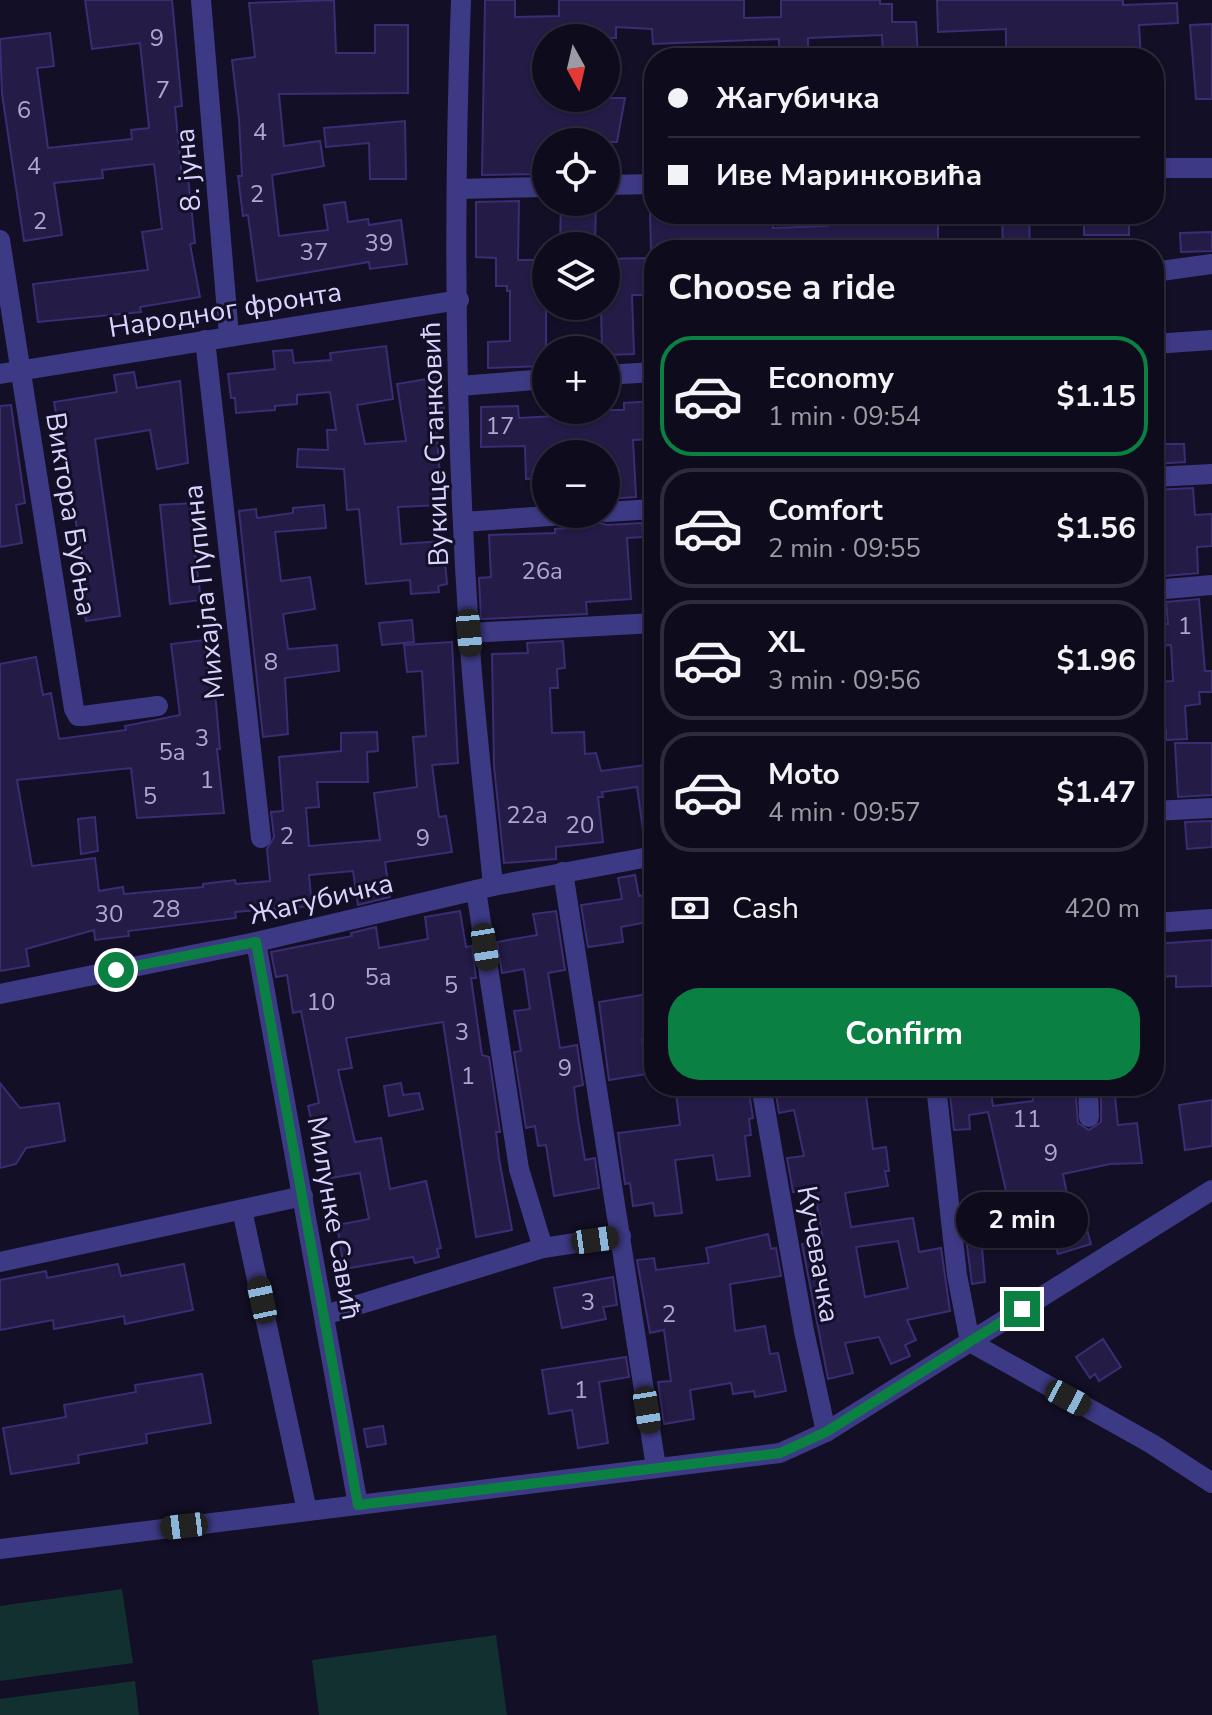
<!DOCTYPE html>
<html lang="en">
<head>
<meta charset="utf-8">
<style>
	:root { --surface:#0e0b1c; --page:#1c1929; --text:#f1f3f6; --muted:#9b9ba3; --line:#2e2b3b; --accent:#0b8043 }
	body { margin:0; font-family:"Nunito Sans",sans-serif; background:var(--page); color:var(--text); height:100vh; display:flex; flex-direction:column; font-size:30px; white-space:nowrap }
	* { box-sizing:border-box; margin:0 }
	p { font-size:26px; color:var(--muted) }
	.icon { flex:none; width:44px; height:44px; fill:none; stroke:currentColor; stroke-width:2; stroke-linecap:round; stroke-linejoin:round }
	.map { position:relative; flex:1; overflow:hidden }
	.panel { position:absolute; left:644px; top:240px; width:520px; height:856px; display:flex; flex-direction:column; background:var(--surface); border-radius:32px; box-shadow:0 2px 6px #0004,0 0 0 2px var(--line) }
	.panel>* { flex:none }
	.hud { position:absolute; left:644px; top:48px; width:520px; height:176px; border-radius:32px; box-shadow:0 2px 6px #0004,0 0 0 2px var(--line); display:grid; align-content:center; height:176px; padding:0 24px; background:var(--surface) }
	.needle { width:52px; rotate:172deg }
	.controls { position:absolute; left:532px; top:24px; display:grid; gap:16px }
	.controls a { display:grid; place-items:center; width:88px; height:88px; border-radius:50%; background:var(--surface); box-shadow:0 2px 6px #0004,0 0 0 2px var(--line); font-size:40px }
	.end { position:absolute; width:36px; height:36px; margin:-18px; border:10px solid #0b8043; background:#fff; box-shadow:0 0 0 4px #fff }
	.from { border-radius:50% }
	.bubble { position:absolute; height:56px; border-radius:28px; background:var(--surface); box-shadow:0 2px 6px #0004,0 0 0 2px var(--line); font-size:26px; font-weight:700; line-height:56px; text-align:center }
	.car { position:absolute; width:24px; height:48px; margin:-24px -12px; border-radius:10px; box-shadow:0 0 6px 2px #0007; background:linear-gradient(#222 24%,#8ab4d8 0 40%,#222 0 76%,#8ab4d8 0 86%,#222 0) }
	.hud b { display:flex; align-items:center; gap:28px; height:76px; font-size:30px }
	.hud b+b { border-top:2px solid var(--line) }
	.hud i { width:20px; height:20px; background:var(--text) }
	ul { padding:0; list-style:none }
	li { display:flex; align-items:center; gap:24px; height:120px; margin:0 16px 12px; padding:0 8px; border:4px solid var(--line); border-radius:32px }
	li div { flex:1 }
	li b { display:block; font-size:30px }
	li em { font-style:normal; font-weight:700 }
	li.current { border-color:var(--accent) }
	li>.icon { width:72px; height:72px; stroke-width:1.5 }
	h2 { padding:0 24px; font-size:36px; line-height:96px }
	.pay { display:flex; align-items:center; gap:20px; height:88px; padding:0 24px; font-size:30px }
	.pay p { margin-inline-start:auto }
	.primary-button { display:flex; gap:16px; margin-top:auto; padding:16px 24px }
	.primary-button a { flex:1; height:92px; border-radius:32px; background:var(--accent); color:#fff; font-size:32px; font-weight:700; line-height:92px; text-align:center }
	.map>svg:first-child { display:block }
	.green { fill:#12302f }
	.building { fill:#241b47; stroke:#3b2d73; stroke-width:2; fill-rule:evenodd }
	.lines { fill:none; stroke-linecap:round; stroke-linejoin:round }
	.minor { stroke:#3d3a85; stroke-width:20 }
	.route { stroke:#0b8043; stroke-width:10 }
	.labels { text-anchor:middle; stroke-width:6; stroke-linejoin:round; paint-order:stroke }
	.number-label { font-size:24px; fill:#aca6d1 }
	.street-label { font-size:28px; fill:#d9d4ff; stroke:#130f26 }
</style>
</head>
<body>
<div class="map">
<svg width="1212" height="1715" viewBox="0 0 1212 1715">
	<rect width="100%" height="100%" fill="#130f26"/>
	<g class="green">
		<path d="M122 1589 133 1663 0 1681V1606Z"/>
		<path d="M496 1635 507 1715H319L312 1660Z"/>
		<path d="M135 1681 139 1715H0V1699Z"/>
	</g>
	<g class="building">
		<path d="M85 0H172L182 106 175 107 182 177H188L195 243 190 244 200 297 140 307 141 312 38 322 33 284 148 270 142 232 162 229 154 164 102 170 103 178 54 183 62 235 24 241 2 94 0 39 50 33 54 66 37 68 48 148 132 139 131 130 149 128 140 43 92 49Z"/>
		<path d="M334 0 336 53H375V25H408V93L279 94 284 146 320 141 324 166 272 175 279 236 328 230 324 205 345 202 348 222 368 219 369 225 401 220 407 264 370 269 369 262 257 281 248 215 243 216 238 176H242L239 119 232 60 255 57 249 3Z"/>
		<path d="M485 0H515V17L559 16V0H744V18L781 17V0H880V4H892V22H916L918 58H883L882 35 808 38V47L779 48V39L653 44 652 29 616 27V38H546V98H625L617 142H546V174L482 175Z"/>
		<path d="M937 0H1123V5L1177 3 1178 23 1139 25 1141 58H1028L1006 55V29L938 32Z"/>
		<path d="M1212 24V99H1196L1190 25Z"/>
		<path d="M405 121 406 179H370L369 143 326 147 324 128Z"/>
		<path d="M519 201 518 260H546V366L488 368V342L510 341V291H507V286H496V258L476 257V202Z"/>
		<path d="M561 202H596L595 246H560Z"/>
		<path d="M650 214H773V228L828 226V214H938V240L885 241 867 244V250H836V246L651 250Z"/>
		<path d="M1002 214H1029L1030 250H1003Z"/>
		<rect x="1084" y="214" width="45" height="21"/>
		<path d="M1212 232V251L1181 252 1180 233Z"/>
		<path d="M648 258 649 295H632L634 354 606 355V350H602L601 306H606V259Z"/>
		<path d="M386 346 393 399 357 405 365 444 406 441 397 384 439 377 444 408 435 409 442 505 398 507 401 544 443 541 447 584 438 586 439 592 411 594 410 580 366 584 359 509 347 510 344 469 297 467 298 449 328 450 327 430H336L330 392 297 395V404L275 406V410L236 413 235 398H231L228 374 275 369 273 351 292 350 294 363 331 360 330 353Z"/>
		<path d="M134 372 137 388 180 381 188 463 157 469 150 430 95 439 120 616 86 621 80 579 86 578 54 402 117 392 114 375Z"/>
		<path d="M654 401V439L633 440 636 497 606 499V454H546V478L526 479 525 446 481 447V407L518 406 519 418 574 415 573 410H624V403Z"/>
		<path d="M11 405 25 503 16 505 22 543 0 547V406Z"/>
		<path d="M1154 444H1184L1185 462 1154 464Z"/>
		<path d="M1193 488 1195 515 1212 514V546L1197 547 1198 573 1165 576 1162 497H1154V490Z"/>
		<path d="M194 503 197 537 193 538 201 600 170 604 160 505Z"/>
		<path d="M324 505 326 528 275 532 281 581 310 577 315 609 283 614 288 649 337 645 339 671 285 678 288 734 263 737 239 511 256 509 257 518 293 513V508Z"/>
		<path d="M589 520 607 525 642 523 643 537 627 538 631 599 586 602 587 614 481 619 479 578 491 577 489 535 555 533V529L580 527Z"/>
		<path d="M1199 599 1205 671H1212V692H1199L1200 704 1185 706 1187 739 1166 740V730L1154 731V682L1173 681 1171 645 1154 646V624H1168L1166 602Z"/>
		<path d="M412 620 414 642 382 645 379 623Z"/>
		<path d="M204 640 209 683 213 682 216 703 220 749H217L224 813 137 818 131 768 17 780 32 866 95 858 99 891 123 887 124 894 203 887V884L235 880 236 884 270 881 267 849 274 837 271 812 283 811 279 757 341 751V733L377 732 378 751 367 752 368 782H317L319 807 306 808 309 846 380 840 374 793 417 787 413 737 426 736 422 671 407 672 404 645 452 642 458 763 432 765 439 817 446 816 452 852 385 862 390 897 358 905 353 871 309 875 312 906 235 912 236 918 128 931 129 936 95 940 94 930 26 949 29 966 0 971V664L36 657 43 695 51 693 59 739 126 730 125 726 180 715 171 644Z"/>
		<path d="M563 641 565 668 557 669 558 688H550L552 733 584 732 585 754 596 753 601 771 654 764V830H643L637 787 602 792 603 797H598L603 842 556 847V859L504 863 494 766 492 654 528 653 527 643Z"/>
		<path d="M1175 743H1212V795L1178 797Z"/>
		<path d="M95 817 98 851 81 854 78 819Z"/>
		<path d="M1212 821V847L1187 849 1185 822Z"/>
		<path d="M635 875 639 896 649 894 653 921 621 927 623 942 588 947 581 905 622 899 618 878Z"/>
		<path d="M460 911 466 947 472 946 476 978H471L482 1055 489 1057 500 1132H496L499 1158 512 1230 476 1237 443 1022 346 1038 352 1068 338 1070 355 1142 381 1138 390 1189 426 1181 441 1248 437 1249 439 1257 415 1263 413 1257 344 1269 337 1225 369 1219 360 1173 325 1179 308 1106 319 1103 301 1011 293 1013 287 975 276 977 271 952 352 936 351 933 376 927 379 948 428 939 425 917Z"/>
		<path d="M556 911 565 970 548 973 560 1048 577 1045 583 1085 574 1087 578 1119 585 1160 595 1158 599 1188 554 1196 546 1145 538 1146 535 1126 526 1128 514 1052 521 1051 514 1011 530 1009 524 969 502 973 497 942 537 935 533 914Z"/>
		<path d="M1212 940V986L1176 987V976L1154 977V944Z"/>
		<path d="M654 993V1037L642 1039 647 1074 609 1080 599 1002Z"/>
		<path d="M0 1083 20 1108 59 1103 65 1141 26 1148 16 1164 0 1168Z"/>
		<path d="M401 1083 403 1095 419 1093 423 1109 389 1116 384 1086Z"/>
		<path d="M675 1086H743L745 1094 749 1093 753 1118 749 1119 751 1135 745 1136 750 1176 717 1180 713 1155 675 1160 682 1213 655 1216 653 1203 633 1206 630 1183 625 1184 618 1133 680 1125Z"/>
		<path d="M806 1086 807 1091 830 1086 831 1092 865 1088 873 1149 886 1147 889 1171H885L888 1186 845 1193 851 1227 913 1218 919 1252 941 1248 950 1311 907 1320 916 1340 905 1345 910 1356 891 1364 879 1337 845 1343 853 1373 828 1379 802 1244 823 1240 814 1189 793 1192 787 1158 804 1156 794 1110 779 1113 775 1088ZM898 1241 908 1288 865 1297 856 1247Z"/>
		<path d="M949 1086H990L993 1106 1033 1101 1032 1086H1075L1078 1123 1089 1130 1101 1122V1086H1114L1118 1125 1137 1123 1142 1163 1110 1164 1063 1174 1074 1230 1086 1226 1091 1244 1058 1254 1049 1228 1016 1235 988 1112 969 1115 970 1129 954 1130Z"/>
		<path d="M1212 1100V1146L1185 1150 1179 1105Z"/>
		<path d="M979 1214 985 1282 972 1284 963 1215Z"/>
		<path d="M768 1234 771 1249 776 1248 781 1276 730 1284 735 1331 765 1326 770 1354 778 1353 786 1391 755 1397 754 1391 733 1394 731 1383 690 1390 694 1419 664 1424 658 1382 671 1381 664 1330 650 1333 637 1260 654 1258 656 1270 709 1263 706 1248Z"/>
		<path d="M118 1264 121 1276 184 1264 193 1310 125 1324 124 1316 54 1329 53 1320 0 1330V1280L46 1271 47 1278Z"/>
		<path d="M613 1277 617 1305 603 1307 606 1319 562 1328 554 1288Z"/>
		<path d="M1103 1339 1121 1367 1099 1381 1095 1374 1090 1378 1076 1357Z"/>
		<path d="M626 1357 629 1377 599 1382 608 1443 578 1448 572 1410 549 1414 542 1370Z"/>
		<path d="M202 1374 211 1423 146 1434 147 1443 78 1455 79 1463 11 1474 3 1428 66 1417 64 1405 136 1392 135 1385Z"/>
		<path d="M383 1426 386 1444 367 1447 364 1429Z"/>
	</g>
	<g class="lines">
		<g class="minor">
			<path d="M201 0 229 336"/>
			<path d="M461 0C453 210 455 422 469 632 474 716 485 801 493 886"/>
			<path d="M1154 168H1212"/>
			<path d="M606 185 654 184"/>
			<path d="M458 189 546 187"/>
			<path d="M0 240 74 709 78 716H83L158 706"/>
			<path d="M1154 272 1212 264"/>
			<path d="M205 340 261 838"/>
			<path d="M1154 344 1212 340"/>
			<path d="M0 374 459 300"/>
			<path d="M606 375 654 372"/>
			<path d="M460 386 546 379"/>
			<path d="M1154 477 1212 474"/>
			<path d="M606 512 654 509"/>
			<path d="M463 522 578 514"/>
			<path d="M1154 590 1212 585"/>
			<path d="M469 633 654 623"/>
			<path d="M1154 811 1212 808"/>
			<path d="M563 872 656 1467"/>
			<path d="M476 890 519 1169 543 1248"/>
			<path d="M1154 923 1212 919"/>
			<path d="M256 942 358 1505"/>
			<path d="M0 994 256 942 493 886 654 856"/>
			<path d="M761 1086 804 1331 826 1432"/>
			<path d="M936 1086 957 1275 970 1342 1152 1444 1212 1483"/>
			<path d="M1088 1086 1089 1117"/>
			<path d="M242 1210 307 1511"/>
			<path d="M0 1262 303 1196"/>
			<path d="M325 1315 543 1248 621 1236"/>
			<path d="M0 1549 780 1453 826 1432 1212 1190"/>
		</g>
	</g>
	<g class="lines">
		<path class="route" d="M116 970 256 942 358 1505 780 1453 826 1432 1022 1309"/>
	</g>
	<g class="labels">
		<g class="number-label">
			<text x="157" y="46">9</text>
			<text x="163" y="98">7</text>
			<text x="24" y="118">6</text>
			<text x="260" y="140">4</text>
			<text x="34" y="174">4</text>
			<text x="257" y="202">2</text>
			<text x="40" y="229">2</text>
			<text x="379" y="251">39</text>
			<text x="314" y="260">37</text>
			<text x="500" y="434">17</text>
			<text x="542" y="579">26a</text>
			<text x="1185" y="634">1</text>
			<text x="271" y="670">8</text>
			<text x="202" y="746">3</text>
			<text x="172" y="760">5a</text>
			<text x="207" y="788">1</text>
			<text x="150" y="804">5</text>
			<text x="527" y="823">22a</text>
			<text x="580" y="833">20</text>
			<text x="287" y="844">2</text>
			<text x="423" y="846">9</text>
			<text x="166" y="917">28</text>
			<text x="109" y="922">30</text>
			<text x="378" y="985">5a</text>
			<text x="451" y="993">5</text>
			<text x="321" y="1010">10</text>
			<text x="462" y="1040">3</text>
			<text x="565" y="1076">9</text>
			<text x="468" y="1084">1</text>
			<text x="1027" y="1127">11</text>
			<text x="1051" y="1161">9</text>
			<text x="588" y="1310">3</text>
			<text x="669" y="1322">2</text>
			<text x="581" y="1398">1</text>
		</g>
		<g class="street-label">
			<text transform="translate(187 170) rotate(-95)" y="10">8. јуна</text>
			<text transform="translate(225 309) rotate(-9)" y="10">Народног фронта</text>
			<text transform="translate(434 444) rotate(-92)" y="10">Вукице Станковић</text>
			<text transform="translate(72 514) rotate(81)" y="10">Виктора Бубња</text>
			<text transform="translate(203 592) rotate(-96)" y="10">Михајла Пупина</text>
			<text transform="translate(321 898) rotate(-13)" y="10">Жагубичка</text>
			<text transform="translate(335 1218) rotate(80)" y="10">Милунке Савић</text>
			<text transform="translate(819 1254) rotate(80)" y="10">Кучевачка</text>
		</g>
	</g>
</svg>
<div class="controls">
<a><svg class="needle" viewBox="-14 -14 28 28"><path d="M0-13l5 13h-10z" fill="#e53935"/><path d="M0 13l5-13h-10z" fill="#9b9ba3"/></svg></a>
<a><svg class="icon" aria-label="locate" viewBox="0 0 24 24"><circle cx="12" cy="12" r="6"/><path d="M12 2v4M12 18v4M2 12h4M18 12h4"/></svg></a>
<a><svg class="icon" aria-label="layers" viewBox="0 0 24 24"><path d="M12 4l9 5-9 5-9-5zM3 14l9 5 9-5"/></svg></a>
<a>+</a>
<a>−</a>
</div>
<i class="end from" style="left:116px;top:970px"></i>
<i class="end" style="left:1022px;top:1309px"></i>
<div class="bubble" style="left:956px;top:1192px;width:132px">2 min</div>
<i class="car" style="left:469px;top:633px;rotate:175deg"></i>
<i class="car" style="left:485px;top:947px;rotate:171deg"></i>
<i class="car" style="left:595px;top:1240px;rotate:82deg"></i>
<i class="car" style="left:262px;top:1300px;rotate:348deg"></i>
<i class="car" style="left:1068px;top:1398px;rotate:118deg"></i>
<i class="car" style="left:647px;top:1410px;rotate:171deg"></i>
<i class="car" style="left:184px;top:1526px;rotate:263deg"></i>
<div class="hud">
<b><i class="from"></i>Жагубичка</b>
<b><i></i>Иве Маринковића</b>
</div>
<section class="panel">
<h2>Choose a ride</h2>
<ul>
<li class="current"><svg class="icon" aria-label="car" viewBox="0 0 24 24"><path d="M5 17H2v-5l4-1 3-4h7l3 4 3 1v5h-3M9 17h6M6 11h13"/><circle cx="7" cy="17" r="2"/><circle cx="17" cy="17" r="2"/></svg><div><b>Economy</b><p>1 min · 09:54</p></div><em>$1.15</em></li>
<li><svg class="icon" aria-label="car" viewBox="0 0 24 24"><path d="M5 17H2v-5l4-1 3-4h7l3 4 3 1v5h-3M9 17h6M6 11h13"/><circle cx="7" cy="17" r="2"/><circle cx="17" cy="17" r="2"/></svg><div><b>Comfort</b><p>2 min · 09:55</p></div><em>$1.56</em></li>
<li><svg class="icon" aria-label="car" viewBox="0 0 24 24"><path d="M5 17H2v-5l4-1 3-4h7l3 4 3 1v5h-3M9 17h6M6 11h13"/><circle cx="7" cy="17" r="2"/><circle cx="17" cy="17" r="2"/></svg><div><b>XL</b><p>3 min · 09:56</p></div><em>$1.96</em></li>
<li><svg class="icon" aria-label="car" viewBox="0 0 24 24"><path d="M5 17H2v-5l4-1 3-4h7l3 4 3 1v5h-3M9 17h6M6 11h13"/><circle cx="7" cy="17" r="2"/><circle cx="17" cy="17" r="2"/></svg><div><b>Moto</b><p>4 min · 09:57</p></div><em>$1.47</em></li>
</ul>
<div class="pay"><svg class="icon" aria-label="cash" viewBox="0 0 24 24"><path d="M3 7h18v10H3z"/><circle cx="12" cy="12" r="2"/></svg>Cash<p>420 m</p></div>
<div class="primary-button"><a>Confirm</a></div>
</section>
</div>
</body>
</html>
